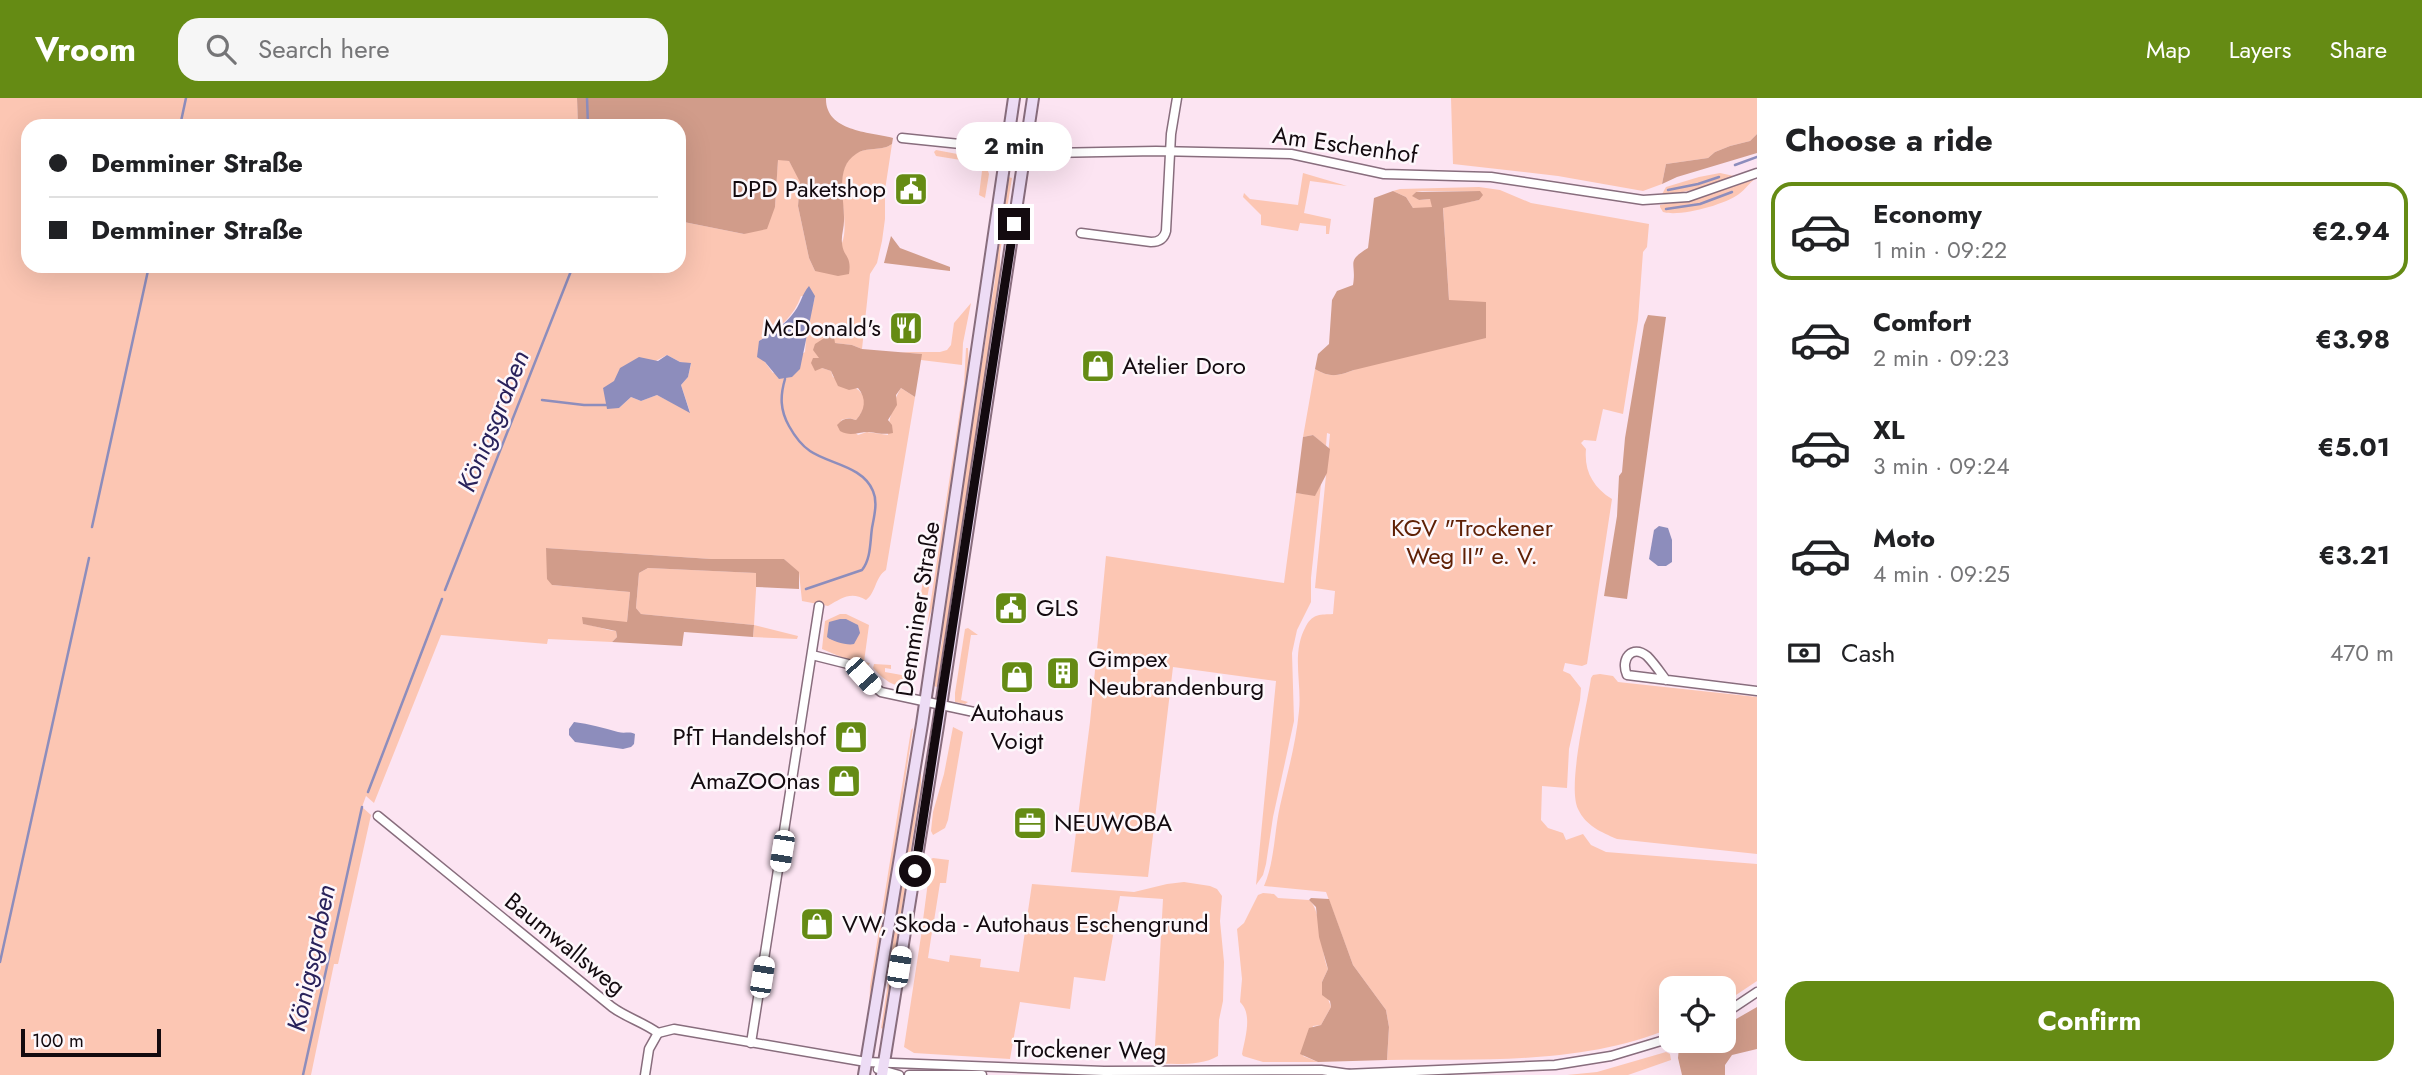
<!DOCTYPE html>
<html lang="en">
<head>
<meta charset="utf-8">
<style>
	:root { --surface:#fff; --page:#f6f6f6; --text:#202124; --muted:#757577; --line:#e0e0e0; --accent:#658b14 }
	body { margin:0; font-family:Jost,sans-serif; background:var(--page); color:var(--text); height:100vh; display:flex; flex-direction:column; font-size:26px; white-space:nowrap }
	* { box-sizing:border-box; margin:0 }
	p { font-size:23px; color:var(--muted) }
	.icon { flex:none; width:38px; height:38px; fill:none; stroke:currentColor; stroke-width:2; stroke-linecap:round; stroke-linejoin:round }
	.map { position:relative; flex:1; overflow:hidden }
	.side { display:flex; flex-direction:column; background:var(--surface); width:665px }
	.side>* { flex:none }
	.hud { position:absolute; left:21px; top:21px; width:665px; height:154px; border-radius:21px; box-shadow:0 7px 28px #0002; display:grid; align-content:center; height:154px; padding:0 28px; background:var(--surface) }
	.fabs { position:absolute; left:1659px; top:878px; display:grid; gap:14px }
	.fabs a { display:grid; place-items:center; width:77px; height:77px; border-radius:14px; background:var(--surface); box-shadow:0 7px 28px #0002; font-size:35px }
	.scale { position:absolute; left:21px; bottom:18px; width:140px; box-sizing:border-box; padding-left:7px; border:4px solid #130a0f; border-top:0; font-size:19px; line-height:24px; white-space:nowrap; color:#130a0f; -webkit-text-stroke:5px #fdf7fb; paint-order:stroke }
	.end { position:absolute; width:32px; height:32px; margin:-16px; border:9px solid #130a0f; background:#fff; box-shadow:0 0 0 4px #fff }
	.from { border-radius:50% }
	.bubble { position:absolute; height:49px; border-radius:21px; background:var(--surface); box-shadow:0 7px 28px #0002; font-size:23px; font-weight:700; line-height:49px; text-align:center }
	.car { position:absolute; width:21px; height:42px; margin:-21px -10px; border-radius:9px; box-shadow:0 0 5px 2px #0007; background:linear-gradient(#fff 24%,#345 0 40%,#fff 0 76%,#345 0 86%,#fff 0) }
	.hud b { display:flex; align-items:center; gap:24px; height:66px; font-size:26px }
	.hud b+b { border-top:2px solid var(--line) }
	.hud i { width:18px; height:18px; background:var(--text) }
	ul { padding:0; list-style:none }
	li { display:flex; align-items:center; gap:21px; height:98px; margin:0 14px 10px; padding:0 14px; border:4px solid transparent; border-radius:21px }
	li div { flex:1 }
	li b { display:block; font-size:26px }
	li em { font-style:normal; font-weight:700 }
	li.selected { border-color:var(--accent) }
	li>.icon { width:63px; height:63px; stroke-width:1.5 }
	h2 { padding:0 28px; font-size:32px; line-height:84px }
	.pay { display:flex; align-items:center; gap:18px; height:77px; padding:0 28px; font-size:26px }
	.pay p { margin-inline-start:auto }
	.primary-button { display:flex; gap:14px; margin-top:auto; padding:14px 28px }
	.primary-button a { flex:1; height:80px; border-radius:21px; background:var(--accent); color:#fff; font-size:28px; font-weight:700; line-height:80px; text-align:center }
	header { display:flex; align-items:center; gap:42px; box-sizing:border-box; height:98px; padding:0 35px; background:var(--accent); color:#fff }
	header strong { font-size:33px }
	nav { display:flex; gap:38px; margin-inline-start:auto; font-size:24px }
	.search { width:490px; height:63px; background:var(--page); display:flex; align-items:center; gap:18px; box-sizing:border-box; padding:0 24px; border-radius:21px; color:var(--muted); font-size:26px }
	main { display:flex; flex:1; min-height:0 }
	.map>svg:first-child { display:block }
	.green { fill:#fcc6b3; fill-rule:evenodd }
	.forest { fill:#d19c8a }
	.water { fill:#8d8dbc }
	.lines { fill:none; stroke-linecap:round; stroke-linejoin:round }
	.stream { stroke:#8d8dbc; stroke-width:2.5 }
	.street-casing { stroke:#886d7d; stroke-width:11 }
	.secondary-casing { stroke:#886d7d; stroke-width:14 }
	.street { stroke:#fff; stroke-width:8 }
	.secondary { stroke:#eddcf5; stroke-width:10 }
	.route { stroke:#130a0f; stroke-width:9 }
	.labels { text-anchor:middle; stroke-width:5; stroke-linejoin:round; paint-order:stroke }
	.street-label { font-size:24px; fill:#130a0f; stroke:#fdf7fb }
	.poi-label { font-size:24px; fill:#130a0f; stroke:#fdf7fb; text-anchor:start }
	.park-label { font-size:24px; fill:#5f2005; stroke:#fdf7fb }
	.water-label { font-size:26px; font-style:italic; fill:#29225b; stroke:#fdf7fb }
</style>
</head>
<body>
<header>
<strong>Vroom</strong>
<div class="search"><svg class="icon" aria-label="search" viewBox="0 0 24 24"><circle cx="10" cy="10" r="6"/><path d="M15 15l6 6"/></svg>Search here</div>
<nav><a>Map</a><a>Layers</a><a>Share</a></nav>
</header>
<main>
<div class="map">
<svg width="1757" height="977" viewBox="0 0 1757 977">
	<rect width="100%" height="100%" fill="#fce4f2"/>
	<g class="green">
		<path d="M0 0H577L578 28H28V168H679V123L744 136 775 109 778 61 789 63 801 84 798 108 809 160 815 173C822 165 838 155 842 145 852 119 828 75 855 56 867 48 881 54 892 46L885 92V121L882 143 877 165 870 176 862 251 852 247 835 245 829 237C817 246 819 257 822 270L831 273 833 279C854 288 878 296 856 322L849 320 841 322 858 337 867 334 888 337C888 325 894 300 901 290L915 299 886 472C875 479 876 495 866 502 851 493 842 500 828 508L802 503 799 475 784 461H711L546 450 552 487 630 494 627 524 583 526C595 527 604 532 616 533L617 539 612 544 548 541 547 546 441 537 374 705 366 698 362 709 371 717 338 866H334L311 977H0ZM801 198 815 199 807 229 805 254 773 275 765 264 759 243C778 231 794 219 801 198ZM667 257 680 264 691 266 688 279 681 287 690 314 657 297 641 303 631 299 619 310 603 291Z"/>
		<path d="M1451 0H1757V36L1750 43 1730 48 1715 54 1708 60 1666 66 1662 86 1643 93 1558 78 1453 66Z"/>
		<path d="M936 52 984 61 989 76 985 100 979 97 982 73 980 68 973 64 936 58 934 54Z"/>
		<path d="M1303 75 1347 88 1310 83 1304 115 1331 121 1329 136H1326V128L1300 125 1298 133 1261 127V117L1243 99 1244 95 1250 101 1298 107Z"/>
		<path d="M1720 75 1734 78 1698 91 1661 98 1666 89 1699 79Z"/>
		<path d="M1008 79 1012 80 1000 155V183L937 589 934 588 942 543 943 514 995 182 998 142Z"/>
		<path d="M1755 81C1749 85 1745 92 1739 96 1724 107 1680 119 1663 114L1660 109V107L1703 99Z"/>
		<path d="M1479 89 1500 92 1531 105 1649 126 1647 149 1643 154 1638 222 1623 316 1603 311 1596 343 1584 342 1581 345 1586 351C1584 373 1593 389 1612 401L1587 566 1582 568 1565 565 1563 573 1570 576 1581 590 1580 602 1569 651 1567 690 1542 688 1541 722 1548 730 1563 735 1566 742 1583 736 1591 747 1606 754 1757 766V883L1724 905V891H1671V930C1582 967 1482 961 1387 962L1389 929 1386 912 1353 867 1326 794 1264 788C1275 762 1274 735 1280 708 1287 676 1296 646 1299 613 1302 584 1291 555 1306 528 1313 515 1321 517 1333 516L1335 493 1315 490 1330 336 1327 335 1326 348 1313 337 1303 339 1315 271C1330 280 1338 278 1354 272L1449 202 1443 109 1479 102 1480 93H1422L1416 94 1413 98 1419 102 1430 101 1433 105 1432 110H1413L1406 99 1393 93 1400 91Z"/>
		<path d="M971 205 963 245 962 267 921 262V256L899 254H940L947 252 951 247 954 225Z"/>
		<path d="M966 250H968L969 274 934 503 927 528 964 286Z"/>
		<path d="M1321 386 1311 480V504L1297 532 1292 555 1294 623 1273 719 1266 766 1263 777 1256 787 1276 583 1173 569 1148 779 1071 774 1090 624 1106 458 1284 485 1296 395 1315 397Z"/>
		<path d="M648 470 757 475 754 527 798 538 797 541 753 539 754 527 641 516 636 510 639 475Z"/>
		<path d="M923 483 930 484 912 584C897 594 883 581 873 570L874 566 891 567V571L885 570V574L907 578Z"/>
		<path d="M840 516H846L869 527 864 564 870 565 865 572 858 566 822 551 825 523Z"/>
		<path d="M968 530 978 537H971L961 602 968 604 965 606 955 604V595L965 531Z"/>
		<path d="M1600 576 1613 578 1618 584 1757 599V756L1617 741C1601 734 1586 728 1578 711 1567 688 1587 608 1591 580L1593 577Z"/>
		<path d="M953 629 963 634 948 722 945 730 933 737 931 733 933 714 944 676Z"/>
		<path d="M913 630 869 919 870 888 911 632Z"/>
		<path d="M924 630H927L921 668V687L883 931 881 930 891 866 894 826Z"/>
		<path d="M933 760 949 762 946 785H940L934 823 923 822 931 761Z"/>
		<path d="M1184 784 1210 788 1217 791 1222 798 1220 823 1224 864 1223 903 1219 922 1218 958C1200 969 1174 965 1154 966L1163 801 1120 798 1105 883 1074 879 1070 911 1020 904 1010 961 914 955 904 949 923 825 933 827 928 860 949 864 950 857 981 861 980 869 1019 874 1032 786 1134 794 1167 786Z"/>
		<path d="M1263 795 1274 796 1278 800 1309 802C1322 812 1320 853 1328 871L1322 884 1331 909 1321 927 1313 928 1303 958 1318 964H1263L1243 958 1242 956C1245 940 1253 916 1240 904L1242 881 1237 831 1244 825 1258 797Z"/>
		<path d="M1666 954 1670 956 1671 962 1628 977H1567L1597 974Z"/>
	</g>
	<g class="forest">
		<path d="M577 0H826C825 33 868 34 893 40L892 46C881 54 867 48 856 56 834 70 845 102 844 123 844 130 841 138 842 145 843 159 852 157 849 176L838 178 815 173 809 160 798 108 800 84 789 63 778 62 775 109 767 131 744 136 679 123V28H578Z"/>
		<path d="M1757 36V55L1677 79 1662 86 1666 66 1708 60 1715 54 1730 48 1750 43Z"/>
		<path d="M1393 93 1406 99 1413 110 1432 109 1430 101 1419 102 1412 98 1416 94 1480 93 1483 97 1479 102 1443 110 1449 202 1486 204V240L1354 272C1338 278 1330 280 1315 271L1318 256 1329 246 1332 202 1337 193 1353 187C1357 164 1345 164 1368 150L1374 100Z"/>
		<path d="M891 138 900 150 950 169V173L884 165Z"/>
		<path d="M1648 217 1666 219 1627 501 1604 498 1617 418 1619 378 1622 374 1625 340 1644 227Z"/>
		<path d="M829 237 834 239 835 245 852 247 862 251 922 256 915 299 901 290 896 297 897 307 888 322 892 327 893 335C885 337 877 335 869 334 857 334 851 339 840 333L837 327C843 320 848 319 856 322 865 312 867 301 858 290L849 292 838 288 831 273 822 270 815 273 811 265 813 260H819L813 252 815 246Z"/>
		<path d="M1313 337 1330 351 1327 375 1315 398 1296 395 1303 339Z"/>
		<path d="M546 450 711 461H784L799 474V491L756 489V475L648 470 639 475 636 510 641 516 754 527 753 539 684 534 682 548 612 544 617 539 616 533 583 526 582 519 627 524 630 494 552 487 547 481Z"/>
		<path d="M1311 800 1329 801 1353 867 1386 912 1389 929 1387 962 1318 964 1300 956 1309 930 1321 927 1331 909 1330 903 1322 897V884L1328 871 1319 839 1316 809 1309 802Z"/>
		<path d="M1757 909V951L1732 957 1725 967V977H1682L1678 960 1679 949 1694 943H1724V928Z"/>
	</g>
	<g class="water">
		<path d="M809 188 815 198 800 271 792 279 779 281 765 264 757 259 759 243C772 235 787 225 795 213 801 205 802 196 809 188Z"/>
		<path d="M667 257 680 264 691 265 688 279 681 287 690 315 657 297 641 303 631 299 619 310 607 311 603 290 614 283 620 270 639 259 658 263Z"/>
		<path d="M1659 428 1668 430 1672 442V464L1666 468H1658L1649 461 1654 432Z"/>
		<path d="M840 521H846L858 527 860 535 854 546C848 548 831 543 827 539L829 524Z"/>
		<path d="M574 624C589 626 604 630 618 634 625 636 629 633 635 636L634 646 631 649 623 651 575 644 569 637V631Z"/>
	</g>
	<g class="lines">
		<g class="stream">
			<path d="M587 0 588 28"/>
			<path d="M180 28 186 0"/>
			<path d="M1735 67 1757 59"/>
			<path d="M1668 92 1698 86 1719 79"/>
			<path d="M1666 111 1700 106 1732 94"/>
			<path d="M785 281C780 298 780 312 789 328 794 337 801 347 810 353 829 366 863 368 873 393 878 404 874 419 872 430 870 444 871 461 862 472L806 491"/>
			<path d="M542 302 584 307H606"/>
			<path d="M92 429 149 168"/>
			<path d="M445 492 573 168"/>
			<path d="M368 694 442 501"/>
			<path d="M0 864 89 460"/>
			<path d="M303 977 362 709"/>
		</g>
		<g class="street-casing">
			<g id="street">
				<path d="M902 40 1048 55 1156 53 1291 56 1384 76 1491 79 1643 102 1688 99 1757 75"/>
				<path d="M1081 135 1151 144C1159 144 1164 141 1166 133L1171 36 1177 0"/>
				<path d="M812 557 848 566 881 594 974 614"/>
				<path d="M1666 582C1660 574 1654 565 1647 558 1632 546 1620 561 1627 577L1757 593"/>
				<path d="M378 718 612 909C627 920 643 924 658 935"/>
				<path d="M1724 916 1757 894"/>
				<path d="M658 935 674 931 866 964 1104 973 1321 972 1349 976"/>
				<path d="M751 945 819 508"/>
				<path d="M878 971 899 977"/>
				<path d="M1345 976 1555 967 1611 958 1671 940"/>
				<path d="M645 977 649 951 658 935"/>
				<path d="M909 977H982"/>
			</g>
		</g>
		<g class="secondary-casing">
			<g id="secondary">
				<path d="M864 977 922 626 1014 0"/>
				<path d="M882 977 938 628 1033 0"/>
			</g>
		</g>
		<use href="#street" class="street"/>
		<use href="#secondary" class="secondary"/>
	</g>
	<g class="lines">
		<path class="route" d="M915 773 1014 126"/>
	</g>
	<defs>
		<g id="civic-square" transform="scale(1.75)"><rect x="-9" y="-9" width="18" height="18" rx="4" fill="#658b14" stroke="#fdf7fb"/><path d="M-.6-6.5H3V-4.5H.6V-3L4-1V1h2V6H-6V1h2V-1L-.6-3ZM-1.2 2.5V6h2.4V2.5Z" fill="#fff"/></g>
		<g id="restaurant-square" transform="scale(1.75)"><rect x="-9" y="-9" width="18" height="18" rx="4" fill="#658b14" stroke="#fdf7fb"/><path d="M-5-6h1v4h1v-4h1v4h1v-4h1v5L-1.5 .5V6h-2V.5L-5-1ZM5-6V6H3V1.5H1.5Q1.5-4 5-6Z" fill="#fff"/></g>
		<g id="shop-square" transform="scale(1.75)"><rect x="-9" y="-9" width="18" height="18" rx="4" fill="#658b14" stroke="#fdf7fb"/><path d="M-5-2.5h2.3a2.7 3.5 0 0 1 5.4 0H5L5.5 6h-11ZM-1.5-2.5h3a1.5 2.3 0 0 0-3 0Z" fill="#fff"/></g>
		<g id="building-square" transform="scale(1.75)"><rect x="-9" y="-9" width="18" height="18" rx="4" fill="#658b14" stroke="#fdf7fb"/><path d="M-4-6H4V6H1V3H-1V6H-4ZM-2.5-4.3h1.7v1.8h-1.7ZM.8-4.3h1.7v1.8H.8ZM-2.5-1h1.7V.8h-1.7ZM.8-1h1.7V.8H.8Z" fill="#fff"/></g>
		<g id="office-square" transform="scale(1.75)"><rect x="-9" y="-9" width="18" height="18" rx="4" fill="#658b14" stroke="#fdf7fb"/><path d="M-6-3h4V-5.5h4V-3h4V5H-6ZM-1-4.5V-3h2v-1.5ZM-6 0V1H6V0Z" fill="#fff"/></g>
	</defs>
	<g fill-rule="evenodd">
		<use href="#civic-square" x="911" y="91"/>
		<use href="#restaurant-square" x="906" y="230"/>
		<use href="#shop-square" x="1098" y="268"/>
		<use href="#civic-square" x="1011" y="510"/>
		<use href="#building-square" x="1063" y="575"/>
		<use href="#shop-square" x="1017" y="579"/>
		<use href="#shop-square" x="851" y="639"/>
		<use href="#shop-square" x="844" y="683"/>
		<use href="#office-square" x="1030" y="725"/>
		<use href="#shop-square" x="817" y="826"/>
	</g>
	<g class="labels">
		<g class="street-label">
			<text transform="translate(1345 47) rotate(8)" y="8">Am Eschenhof</text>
			<text transform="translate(918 511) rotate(-81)" y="8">Demminer Straße</text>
			<text transform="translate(565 846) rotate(39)" y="8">Baumwallsweg</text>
			<text transform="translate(1090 952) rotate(1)" y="8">Trockener Weg</text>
		</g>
		<g class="poi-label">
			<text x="886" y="99" text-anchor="end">DPD Paketshop</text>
			<text x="881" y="238" text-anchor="end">McDonald's</text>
			<text x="1122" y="276">Atelier Doro</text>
			<text x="1036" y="518">GLS</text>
			<text x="1088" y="569">Gimpex<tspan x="1088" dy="28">Neubrandenburg</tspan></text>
			<text x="1017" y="623" text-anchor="middle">Autohaus<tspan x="1017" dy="28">Voigt</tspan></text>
			<text x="826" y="647" text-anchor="end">PfT Handelshof</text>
			<text x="820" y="691" text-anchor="end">AmaZOOnas</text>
			<text x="1054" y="733">NEUWOBA</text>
			<text x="842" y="834">VW, Skoda - Autohaus Eschengrund</text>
		</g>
		<g class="park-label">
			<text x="1472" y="438">KGV "Trockener<tspan x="1472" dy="28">Weg II" e. V.</tspan></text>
		</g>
		<g class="water-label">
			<text transform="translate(493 323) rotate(-68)" y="9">Königsgraben</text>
			<text transform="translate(311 860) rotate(-78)" y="9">Königsgraben</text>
		</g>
	</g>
</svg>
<div class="fabs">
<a><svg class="icon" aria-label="locate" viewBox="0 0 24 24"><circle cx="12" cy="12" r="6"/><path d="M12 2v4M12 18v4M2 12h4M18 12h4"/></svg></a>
</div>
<div class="scale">100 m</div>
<i class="end from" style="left:915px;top:773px"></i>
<i class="end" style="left:1014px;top:126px"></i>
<div class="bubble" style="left:956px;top:24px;width:116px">2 min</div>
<i class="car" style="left:863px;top:578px;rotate:138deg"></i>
<i class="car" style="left:782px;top:753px;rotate:189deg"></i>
<i class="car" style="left:899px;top:869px;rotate:9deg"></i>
<i class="car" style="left:762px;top:879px;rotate:9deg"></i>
<div class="hud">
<b><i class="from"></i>Demminer Straße</b>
<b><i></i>Demminer Straße</b>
</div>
</div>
<section class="side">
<h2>Choose a ride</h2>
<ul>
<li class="selected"><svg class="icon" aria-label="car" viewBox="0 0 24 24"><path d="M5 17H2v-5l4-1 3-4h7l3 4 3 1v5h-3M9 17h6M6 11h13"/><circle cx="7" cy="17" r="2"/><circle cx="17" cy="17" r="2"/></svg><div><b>Economy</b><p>1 min · 09:22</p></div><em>€2.94</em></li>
<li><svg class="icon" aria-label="car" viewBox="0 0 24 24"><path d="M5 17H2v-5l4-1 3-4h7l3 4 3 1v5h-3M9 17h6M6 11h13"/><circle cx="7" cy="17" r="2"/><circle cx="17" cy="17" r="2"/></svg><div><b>Comfort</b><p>2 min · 09:23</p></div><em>€3.98</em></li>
<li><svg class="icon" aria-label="car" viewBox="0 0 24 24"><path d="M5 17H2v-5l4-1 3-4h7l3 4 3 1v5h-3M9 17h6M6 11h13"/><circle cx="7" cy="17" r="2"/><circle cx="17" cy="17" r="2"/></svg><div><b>XL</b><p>3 min · 09:24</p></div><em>€5.01</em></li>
<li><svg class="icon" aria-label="car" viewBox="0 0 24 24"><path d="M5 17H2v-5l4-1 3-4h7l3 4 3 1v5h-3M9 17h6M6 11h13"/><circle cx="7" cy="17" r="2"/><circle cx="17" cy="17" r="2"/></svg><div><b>Moto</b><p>4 min · 09:25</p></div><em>€3.21</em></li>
</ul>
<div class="pay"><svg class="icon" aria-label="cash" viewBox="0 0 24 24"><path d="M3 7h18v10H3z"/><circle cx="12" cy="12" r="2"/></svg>Cash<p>470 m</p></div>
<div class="primary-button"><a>Confirm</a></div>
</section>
</main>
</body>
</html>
